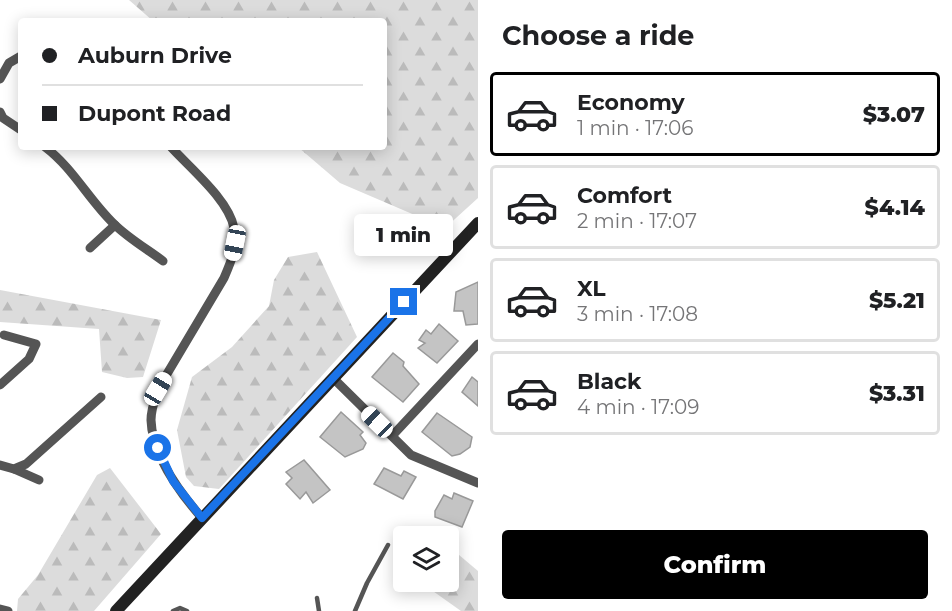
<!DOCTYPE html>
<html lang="en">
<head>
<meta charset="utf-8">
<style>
	:root { --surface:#fff; --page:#f2f2f2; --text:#202124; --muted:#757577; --line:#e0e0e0; --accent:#000 }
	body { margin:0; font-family:Montserrat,sans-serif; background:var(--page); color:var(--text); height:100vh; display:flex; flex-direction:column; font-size:22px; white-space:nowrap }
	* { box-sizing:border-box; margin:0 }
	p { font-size:20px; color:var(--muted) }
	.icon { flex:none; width:33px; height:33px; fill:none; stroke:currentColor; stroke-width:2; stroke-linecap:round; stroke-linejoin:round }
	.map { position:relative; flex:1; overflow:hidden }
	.sheet { display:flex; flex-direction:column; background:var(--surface); width:474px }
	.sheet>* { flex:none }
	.banner { position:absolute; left:18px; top:18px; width:369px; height:132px; border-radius:6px; box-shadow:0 3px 15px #0003; display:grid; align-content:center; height:132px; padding:0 24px; background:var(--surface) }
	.buttons { position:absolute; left:393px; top:526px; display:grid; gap:12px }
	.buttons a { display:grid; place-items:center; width:66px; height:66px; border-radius:6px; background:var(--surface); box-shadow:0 3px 15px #0003; font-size:30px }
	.end { position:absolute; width:27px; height:27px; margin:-14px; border:8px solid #1a73e8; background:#fff; box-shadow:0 0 0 3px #fff }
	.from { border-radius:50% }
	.bubble { position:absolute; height:42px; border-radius:6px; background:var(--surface); box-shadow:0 3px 15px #0003; font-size:20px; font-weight:800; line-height:42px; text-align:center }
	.car { position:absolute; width:18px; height:36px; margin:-18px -9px; border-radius:8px; box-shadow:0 0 4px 2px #0007; background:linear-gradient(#fff 24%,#345 0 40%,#fff 0 76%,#345 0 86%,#fff 0) }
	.banner b { display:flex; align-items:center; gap:21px; height:57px; font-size:22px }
	.banner b+b { border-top:2px solid var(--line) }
	.banner i { width:15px; height:15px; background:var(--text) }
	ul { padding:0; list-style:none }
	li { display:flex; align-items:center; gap:18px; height:84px; margin:0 12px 9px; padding:0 12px; border:3px solid var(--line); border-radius:6px }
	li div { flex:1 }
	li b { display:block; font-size:22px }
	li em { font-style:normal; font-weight:800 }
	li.on { border-color:var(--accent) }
	li>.icon { width:54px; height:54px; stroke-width:1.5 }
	h2 { padding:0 24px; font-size:27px; line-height:72px }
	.cta { display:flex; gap:12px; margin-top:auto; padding:12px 24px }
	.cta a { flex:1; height:69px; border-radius:6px; background:var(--accent); color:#fff; font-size:24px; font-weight:800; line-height:69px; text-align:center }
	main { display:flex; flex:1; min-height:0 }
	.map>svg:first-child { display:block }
	.forest { fill:url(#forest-firs) }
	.building { fill:#c4c4c4; stroke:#999; stroke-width:1.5 }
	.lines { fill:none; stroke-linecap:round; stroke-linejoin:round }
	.lane { stroke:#555; stroke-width:4.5 }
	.street { stroke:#555; stroke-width:9 }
	.secondary { stroke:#222; stroke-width:12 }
	.route { stroke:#1a73e8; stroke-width:8 }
</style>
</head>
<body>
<main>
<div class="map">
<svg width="478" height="611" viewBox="0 0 478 611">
	<defs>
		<pattern id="forest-firs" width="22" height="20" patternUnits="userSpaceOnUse" patternTransform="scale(1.5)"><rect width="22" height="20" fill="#dcdcdc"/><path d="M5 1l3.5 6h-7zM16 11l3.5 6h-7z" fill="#bbb"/></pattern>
	</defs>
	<rect width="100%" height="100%" fill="#fff"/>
	<g class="forest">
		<path d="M129 0H478V198L445 228 340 183 298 147H384V21H153Z"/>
		<path d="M317 252 357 337 219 489 194 486 186 477 177 430 192 377 232 347 269 306 274 280 288 257Z"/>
		<path d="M0 290 161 320 143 377 127 378 102 372 99 329 0 322Z"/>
		<path d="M110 468 161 534 94 611H17L18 599 38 575 97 475Z"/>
		<path d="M452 549 478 571V611H461L430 589 432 582H448L449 550Z"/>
	</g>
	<g class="building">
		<path d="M478 282V324L466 325 463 311H454L456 292Z"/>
		<path d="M439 324 458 341 437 363 418 348 425 343 419 340 426 330 431 334Z"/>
		<path d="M393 353 404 362 403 366 419 384 403 402 372 377Z"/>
		<path d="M472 377 478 382V406L462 392Z"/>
		<path d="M341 412 363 432 360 435 366 443 363 449 345 457 320 437Z"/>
		<path d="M437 413 472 437 470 447 460 454 452 456 422 432Z"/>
		<path d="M304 460 330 490 313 503 306 492 300 499 286 484 292 478 286 472Z"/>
		<path d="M384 468 401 476 404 471 416 477 403 499 374 484Z"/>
		<path d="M454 493 473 501 462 527 435 517V511L444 495 452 499Z"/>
	</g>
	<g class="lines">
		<g class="lane">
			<path d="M317 598 319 611"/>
			<path d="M173 611 180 608 187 611"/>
			<path d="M355 611 367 583 388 545"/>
		</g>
		<g class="street">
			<path d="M0 79 9 63 21 56"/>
			<path d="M0 112 3 118 21 130"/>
			<path d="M45 147C73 168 89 200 114 224 128 238 147 249 163 261"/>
			<path d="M171 147C190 168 229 200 234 228 238 246 231 262 224 278L158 389C155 399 151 409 151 420 152 455 181 494 202 518"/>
			<path d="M90 248 115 225"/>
			<path d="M333 378 411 455 478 483"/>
			<path d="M0 385 29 359 36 344 4 335"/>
			<path d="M392 436 478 344"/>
			<path d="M0 465 14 469 26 464 101 397"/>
			<path d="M14 469 39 480"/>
			<path d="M0 609 8 611"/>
		</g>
		<path class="secondary" d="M116 611 478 223"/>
	</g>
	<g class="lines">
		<path class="route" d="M158 448 173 481 202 518 404 302"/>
	</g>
</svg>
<div class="buttons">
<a><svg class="icon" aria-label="layers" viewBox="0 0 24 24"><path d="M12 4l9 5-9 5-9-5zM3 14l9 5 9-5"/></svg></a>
</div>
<i class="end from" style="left:158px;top:448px"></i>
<i class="end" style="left:404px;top:302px"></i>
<div class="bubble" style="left:354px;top:214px;width:99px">1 min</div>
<i class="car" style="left:235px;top:243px;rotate:191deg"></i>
<i class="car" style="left:158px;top:389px;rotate:31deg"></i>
<i class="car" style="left:377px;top:422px;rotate:314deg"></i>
<div class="banner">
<b><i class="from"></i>Auburn Drive</b>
<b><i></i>Dupont Road</b>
</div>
</div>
<section class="sheet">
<h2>Choose a ride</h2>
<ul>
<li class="on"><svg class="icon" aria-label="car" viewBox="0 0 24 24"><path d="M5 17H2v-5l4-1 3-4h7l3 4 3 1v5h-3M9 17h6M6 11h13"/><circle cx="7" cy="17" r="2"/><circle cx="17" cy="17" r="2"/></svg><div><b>Economy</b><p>1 min · 17:06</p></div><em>$3.07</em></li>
<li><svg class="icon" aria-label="car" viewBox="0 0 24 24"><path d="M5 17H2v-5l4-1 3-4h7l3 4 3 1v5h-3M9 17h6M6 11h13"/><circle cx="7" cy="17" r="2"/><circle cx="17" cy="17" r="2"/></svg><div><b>Comfort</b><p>2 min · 17:07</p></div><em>$4.14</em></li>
<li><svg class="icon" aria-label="car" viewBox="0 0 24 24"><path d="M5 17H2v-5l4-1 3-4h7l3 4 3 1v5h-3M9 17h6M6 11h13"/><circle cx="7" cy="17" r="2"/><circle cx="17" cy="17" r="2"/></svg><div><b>XL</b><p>3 min · 17:08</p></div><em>$5.21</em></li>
<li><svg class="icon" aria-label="car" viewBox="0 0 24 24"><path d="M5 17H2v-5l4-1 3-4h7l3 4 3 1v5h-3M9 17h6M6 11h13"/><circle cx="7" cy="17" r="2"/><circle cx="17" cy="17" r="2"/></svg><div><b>Black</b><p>4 min · 17:09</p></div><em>$3.31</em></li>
</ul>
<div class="cta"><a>Confirm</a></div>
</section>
</main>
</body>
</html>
